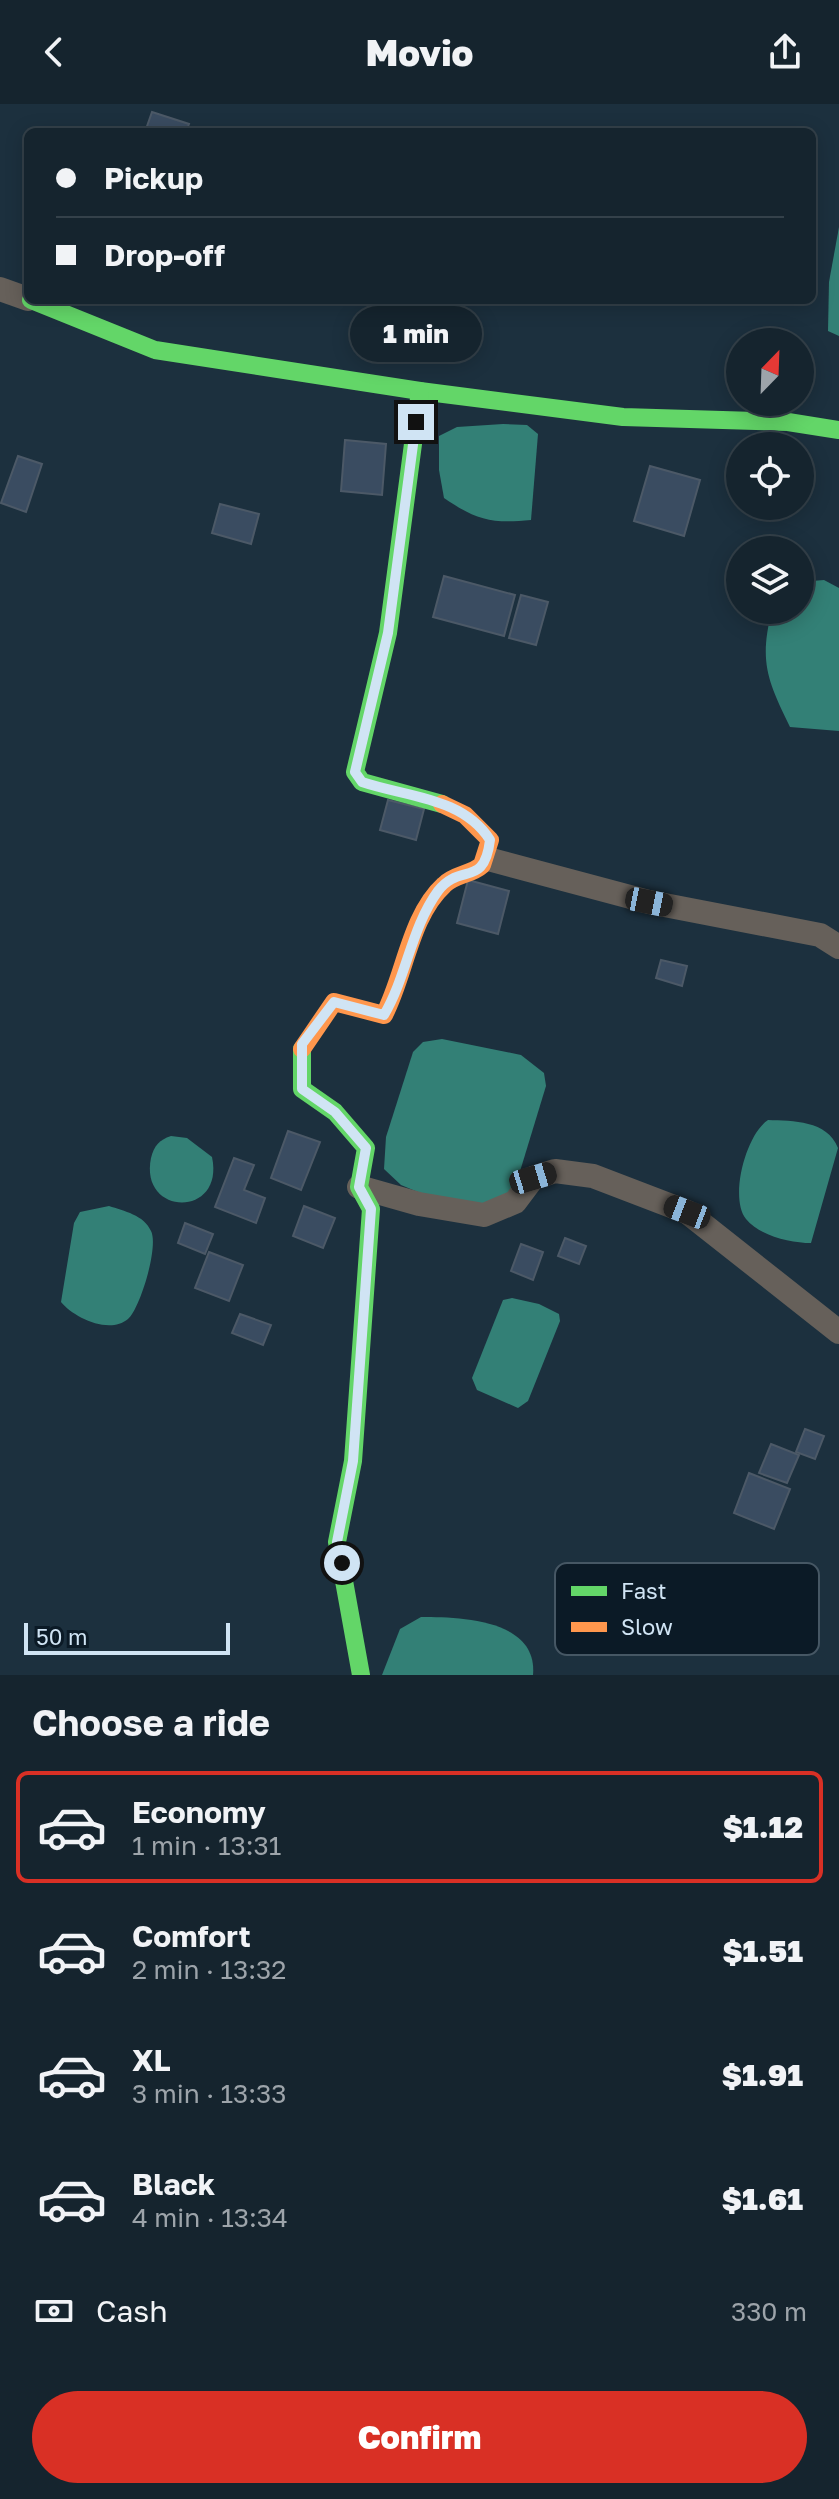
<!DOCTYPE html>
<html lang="en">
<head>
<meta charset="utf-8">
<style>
	:root { --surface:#15242e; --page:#1e2c36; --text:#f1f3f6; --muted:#9da4aa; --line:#34414a; --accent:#d93025 }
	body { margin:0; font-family:"Golos Text",sans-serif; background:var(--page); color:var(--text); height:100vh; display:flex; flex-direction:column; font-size:30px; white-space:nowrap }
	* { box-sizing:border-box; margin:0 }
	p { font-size:26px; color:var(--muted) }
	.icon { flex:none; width:44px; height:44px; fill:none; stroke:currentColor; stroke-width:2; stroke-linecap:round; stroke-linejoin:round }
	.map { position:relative; height:1571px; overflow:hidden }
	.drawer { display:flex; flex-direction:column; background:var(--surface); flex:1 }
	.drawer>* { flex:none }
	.top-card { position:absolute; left:24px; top:24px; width:792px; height:176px; border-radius:12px; box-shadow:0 4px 20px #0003,0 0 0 2px var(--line); display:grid; align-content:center; height:176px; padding:0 32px; background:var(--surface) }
	.needle { width:52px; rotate:23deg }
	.buttons { position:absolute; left:726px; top:224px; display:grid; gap:16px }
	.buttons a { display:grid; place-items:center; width:88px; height:88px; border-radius:50%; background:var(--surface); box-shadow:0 4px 20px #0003,0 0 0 2px var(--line); font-size:40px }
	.scale { position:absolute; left:24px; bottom:20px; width:206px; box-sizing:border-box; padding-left:8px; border:4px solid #d0e4f4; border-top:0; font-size:22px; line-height:28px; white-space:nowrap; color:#d0e4f4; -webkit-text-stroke:6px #0b1a26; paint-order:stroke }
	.end { position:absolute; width:36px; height:36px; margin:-18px; border:10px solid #d0e4f4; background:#111; box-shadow:0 0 0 4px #111 }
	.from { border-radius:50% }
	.bubble { position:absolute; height:56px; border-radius:28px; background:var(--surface); box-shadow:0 4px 20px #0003,0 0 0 2px var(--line); font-size:26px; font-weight:800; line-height:56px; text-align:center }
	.car { position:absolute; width:24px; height:48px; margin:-24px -12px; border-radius:10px; box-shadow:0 0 6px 2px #0007; background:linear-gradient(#222 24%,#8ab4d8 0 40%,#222 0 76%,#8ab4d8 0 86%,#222 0) }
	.top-card b { display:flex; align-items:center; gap:28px; height:76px; font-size:30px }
	.top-card b+b { border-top:2px solid var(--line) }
	.top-card i { width:20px; height:20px; background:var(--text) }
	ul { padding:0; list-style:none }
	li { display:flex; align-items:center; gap:24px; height:112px; margin:0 16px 12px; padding:0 16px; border:4px solid transparent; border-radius:12px }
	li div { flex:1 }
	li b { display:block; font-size:30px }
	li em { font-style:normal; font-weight:800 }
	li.current { border-color:var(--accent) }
	li>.icon { width:72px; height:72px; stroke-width:1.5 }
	h2 { padding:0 32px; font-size:36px; line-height:96px }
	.pay { display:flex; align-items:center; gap:20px; height:88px; padding:0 32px; font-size:30px }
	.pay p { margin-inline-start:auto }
	.cta { display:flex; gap:16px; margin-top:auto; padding:16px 32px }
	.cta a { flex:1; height:92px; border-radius:48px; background:var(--accent); color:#fff; font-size:32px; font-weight:800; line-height:92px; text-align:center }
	header { display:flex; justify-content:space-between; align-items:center; height:104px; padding:0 32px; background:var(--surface); font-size:36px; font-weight:800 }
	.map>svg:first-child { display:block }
	.water { fill:#338076 }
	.building { fill:#3a4c61; stroke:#4c5967; stroke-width:2 }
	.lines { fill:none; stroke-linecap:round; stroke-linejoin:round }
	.street { stroke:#66605a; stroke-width:24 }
	.fast { stroke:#63d668; stroke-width:18 }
	.slow { stroke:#ff974d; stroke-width:18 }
	.route { stroke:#d0e4f4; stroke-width:10 }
	.key { fill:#0b1a26; stroke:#465764; stroke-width:2 }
	.key-label { font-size:22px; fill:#d0e4f4 }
</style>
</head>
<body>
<header><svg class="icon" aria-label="back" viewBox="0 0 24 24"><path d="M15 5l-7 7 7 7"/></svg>Movio<svg class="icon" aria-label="share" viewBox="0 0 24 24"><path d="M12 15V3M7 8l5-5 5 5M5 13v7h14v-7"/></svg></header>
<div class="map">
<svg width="839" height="1571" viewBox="0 0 839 1571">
	<rect width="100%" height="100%" fill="#1c303e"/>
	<g class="water">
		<path d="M839 123V232L828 227 829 178Z"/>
		<path d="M503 320 527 321 538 330 531 416C492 420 476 416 444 394L439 366V332L457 323Z"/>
		<path d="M824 476 839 484V627L790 623C767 576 759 557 772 506H800V478Z"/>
		<path d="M442 935 521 951 544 969 546 982 514 1087 485 1101 425 1091 401 1081 384 1065 386 1033 413 948 423 938Z"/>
		<path d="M768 1016C793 1017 827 1016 838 1044L811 1139C791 1139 760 1132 746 1115 729 1094 746 1030 768 1016Z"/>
		<path d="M171 1032 187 1034 212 1053C225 1114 139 1113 151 1054 154 1042 159 1036 171 1032Z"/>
		<path d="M109 1102C124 1107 144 1111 151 1127 159 1142 140 1205 128 1215 109 1231 73 1213 61 1198L74 1119 80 1108Z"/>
		<path d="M512 1194 539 1200 559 1210 560 1217 528 1297 518 1304 477 1286 472 1274 503 1196Z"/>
		<path d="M421 1513C460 1513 538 1515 533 1571H382L400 1525Z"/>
	</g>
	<g class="building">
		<path d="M152 8 189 20 186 28H145Z"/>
		<path d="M345 336 386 340 382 391 341 387Z"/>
		<path d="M18 352 42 360 26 408 1 399Z"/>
		<path d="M650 362 700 376 684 432 634 417Z"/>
		<path d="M220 400 259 410 251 440 212 429Z"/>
		<path d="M444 472 515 491 504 532 433 513Z"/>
		<path d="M521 491 548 498 536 541 509 534Z"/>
		<path d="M388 696 424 705 416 736 380 726Z"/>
		<path d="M468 776 509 787 498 830 457 819Z"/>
		<path d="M661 856 687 862 682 882 656 874Z"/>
		<path d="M288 1027 320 1038 301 1086 271 1074Z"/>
		<path d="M234 1054 254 1061 244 1086 265 1094 256 1119 215 1103Z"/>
		<path d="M304 1102 335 1114 323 1144 293 1132Z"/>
		<path d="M185 1119 213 1130 205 1150 178 1139Z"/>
		<path d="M565 1134 586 1142 579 1160 558 1152Z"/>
		<path d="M521 1140 543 1148 533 1176 511 1167Z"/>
		<path d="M209 1148 243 1161 229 1197 195 1184Z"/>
		<path d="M240 1210 271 1221 263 1241 232 1229Z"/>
		<path d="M805 1325 824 1332 815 1355 796 1348Z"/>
		<path d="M771 1340 799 1351 787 1379 759 1369Z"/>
		<path d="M749 1369 790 1385 774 1425 734 1409Z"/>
	</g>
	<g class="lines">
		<g class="street">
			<path d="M0 185 28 195"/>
			<path d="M488 755 649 798 820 831 839 843"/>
			<path d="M359 1083 419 1100 484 1111 515 1098 533 1074 555 1067 593 1072 687 1108 839 1228"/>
		</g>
		<g class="fast">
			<path d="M31 196 155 246 420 287 623 313 788 318 839 326"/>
			<path d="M420 287 388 529 355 668 362 678 442 700"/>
			<path d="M302 945V985L335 1008 366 1044 359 1083 371 1105 353 1357 337 1438 361 1571"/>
		</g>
		<path class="slow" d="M302 945 334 898 384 911C405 871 410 812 444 781 455 770 471 771 482 761L490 736 465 711 442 700"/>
	</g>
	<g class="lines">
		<path class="route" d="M342 1459 337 1438 353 1357 371 1105 359 1083 366 1044 335 1008 302 985V940L334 898 384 911C407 872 411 824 438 787 460 758 484 785 490 736 463 693 406 693 362 678L355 668 388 529 416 318"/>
	</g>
	<rect x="555" y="1459" width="264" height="92" rx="12" class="key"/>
	<rect x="571" y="1482" width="36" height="10" fill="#63d668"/>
	<rect x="571" y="1518" width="36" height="10" fill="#ff974d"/>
	<g class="key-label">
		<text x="621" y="1495">Fast</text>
		<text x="621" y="1531">Slow</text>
	</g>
</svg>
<div class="buttons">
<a><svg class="needle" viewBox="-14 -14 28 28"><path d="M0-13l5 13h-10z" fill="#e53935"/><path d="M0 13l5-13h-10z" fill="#9da4aa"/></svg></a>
<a><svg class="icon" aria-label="locate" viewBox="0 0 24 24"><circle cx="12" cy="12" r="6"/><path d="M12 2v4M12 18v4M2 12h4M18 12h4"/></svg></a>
<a><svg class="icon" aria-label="layers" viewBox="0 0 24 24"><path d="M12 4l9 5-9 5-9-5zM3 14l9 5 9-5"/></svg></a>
</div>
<div class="scale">50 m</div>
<i class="end from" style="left:342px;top:1459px"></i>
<i class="end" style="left:416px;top:318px"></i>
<div class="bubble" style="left:350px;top:202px;width:132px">1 min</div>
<i class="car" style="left:649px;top:798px;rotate:101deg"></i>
<i class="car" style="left:533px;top:1074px;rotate:73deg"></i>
<i class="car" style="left:687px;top:1108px;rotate:291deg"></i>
<div class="top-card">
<b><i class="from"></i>Pickup</b>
<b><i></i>Drop-off</b>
</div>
</div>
<section class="drawer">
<h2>Choose a ride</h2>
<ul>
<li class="current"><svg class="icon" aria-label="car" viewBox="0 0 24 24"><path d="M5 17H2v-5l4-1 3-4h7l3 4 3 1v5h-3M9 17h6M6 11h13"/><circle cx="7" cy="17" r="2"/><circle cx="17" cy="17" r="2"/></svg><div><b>Economy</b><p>1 min · 13:31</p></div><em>$1.12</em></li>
<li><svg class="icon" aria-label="car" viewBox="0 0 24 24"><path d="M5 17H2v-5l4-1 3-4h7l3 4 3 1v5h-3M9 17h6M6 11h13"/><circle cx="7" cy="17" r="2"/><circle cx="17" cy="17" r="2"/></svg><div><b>Comfort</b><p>2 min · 13:32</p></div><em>$1.51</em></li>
<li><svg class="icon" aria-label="car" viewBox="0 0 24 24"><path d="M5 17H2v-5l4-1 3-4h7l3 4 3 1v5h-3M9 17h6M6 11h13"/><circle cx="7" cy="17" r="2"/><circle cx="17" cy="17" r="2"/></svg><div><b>XL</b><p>3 min · 13:33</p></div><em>$1.91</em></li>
<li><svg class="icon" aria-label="car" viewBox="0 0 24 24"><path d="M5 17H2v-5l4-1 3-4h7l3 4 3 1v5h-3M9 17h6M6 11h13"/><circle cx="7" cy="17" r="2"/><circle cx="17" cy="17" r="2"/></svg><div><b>Black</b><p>4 min · 13:34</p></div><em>$1.61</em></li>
</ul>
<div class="pay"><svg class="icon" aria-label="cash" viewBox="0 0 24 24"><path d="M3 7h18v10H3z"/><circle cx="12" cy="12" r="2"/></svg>Cash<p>330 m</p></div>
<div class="cta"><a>Confirm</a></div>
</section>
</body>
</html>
